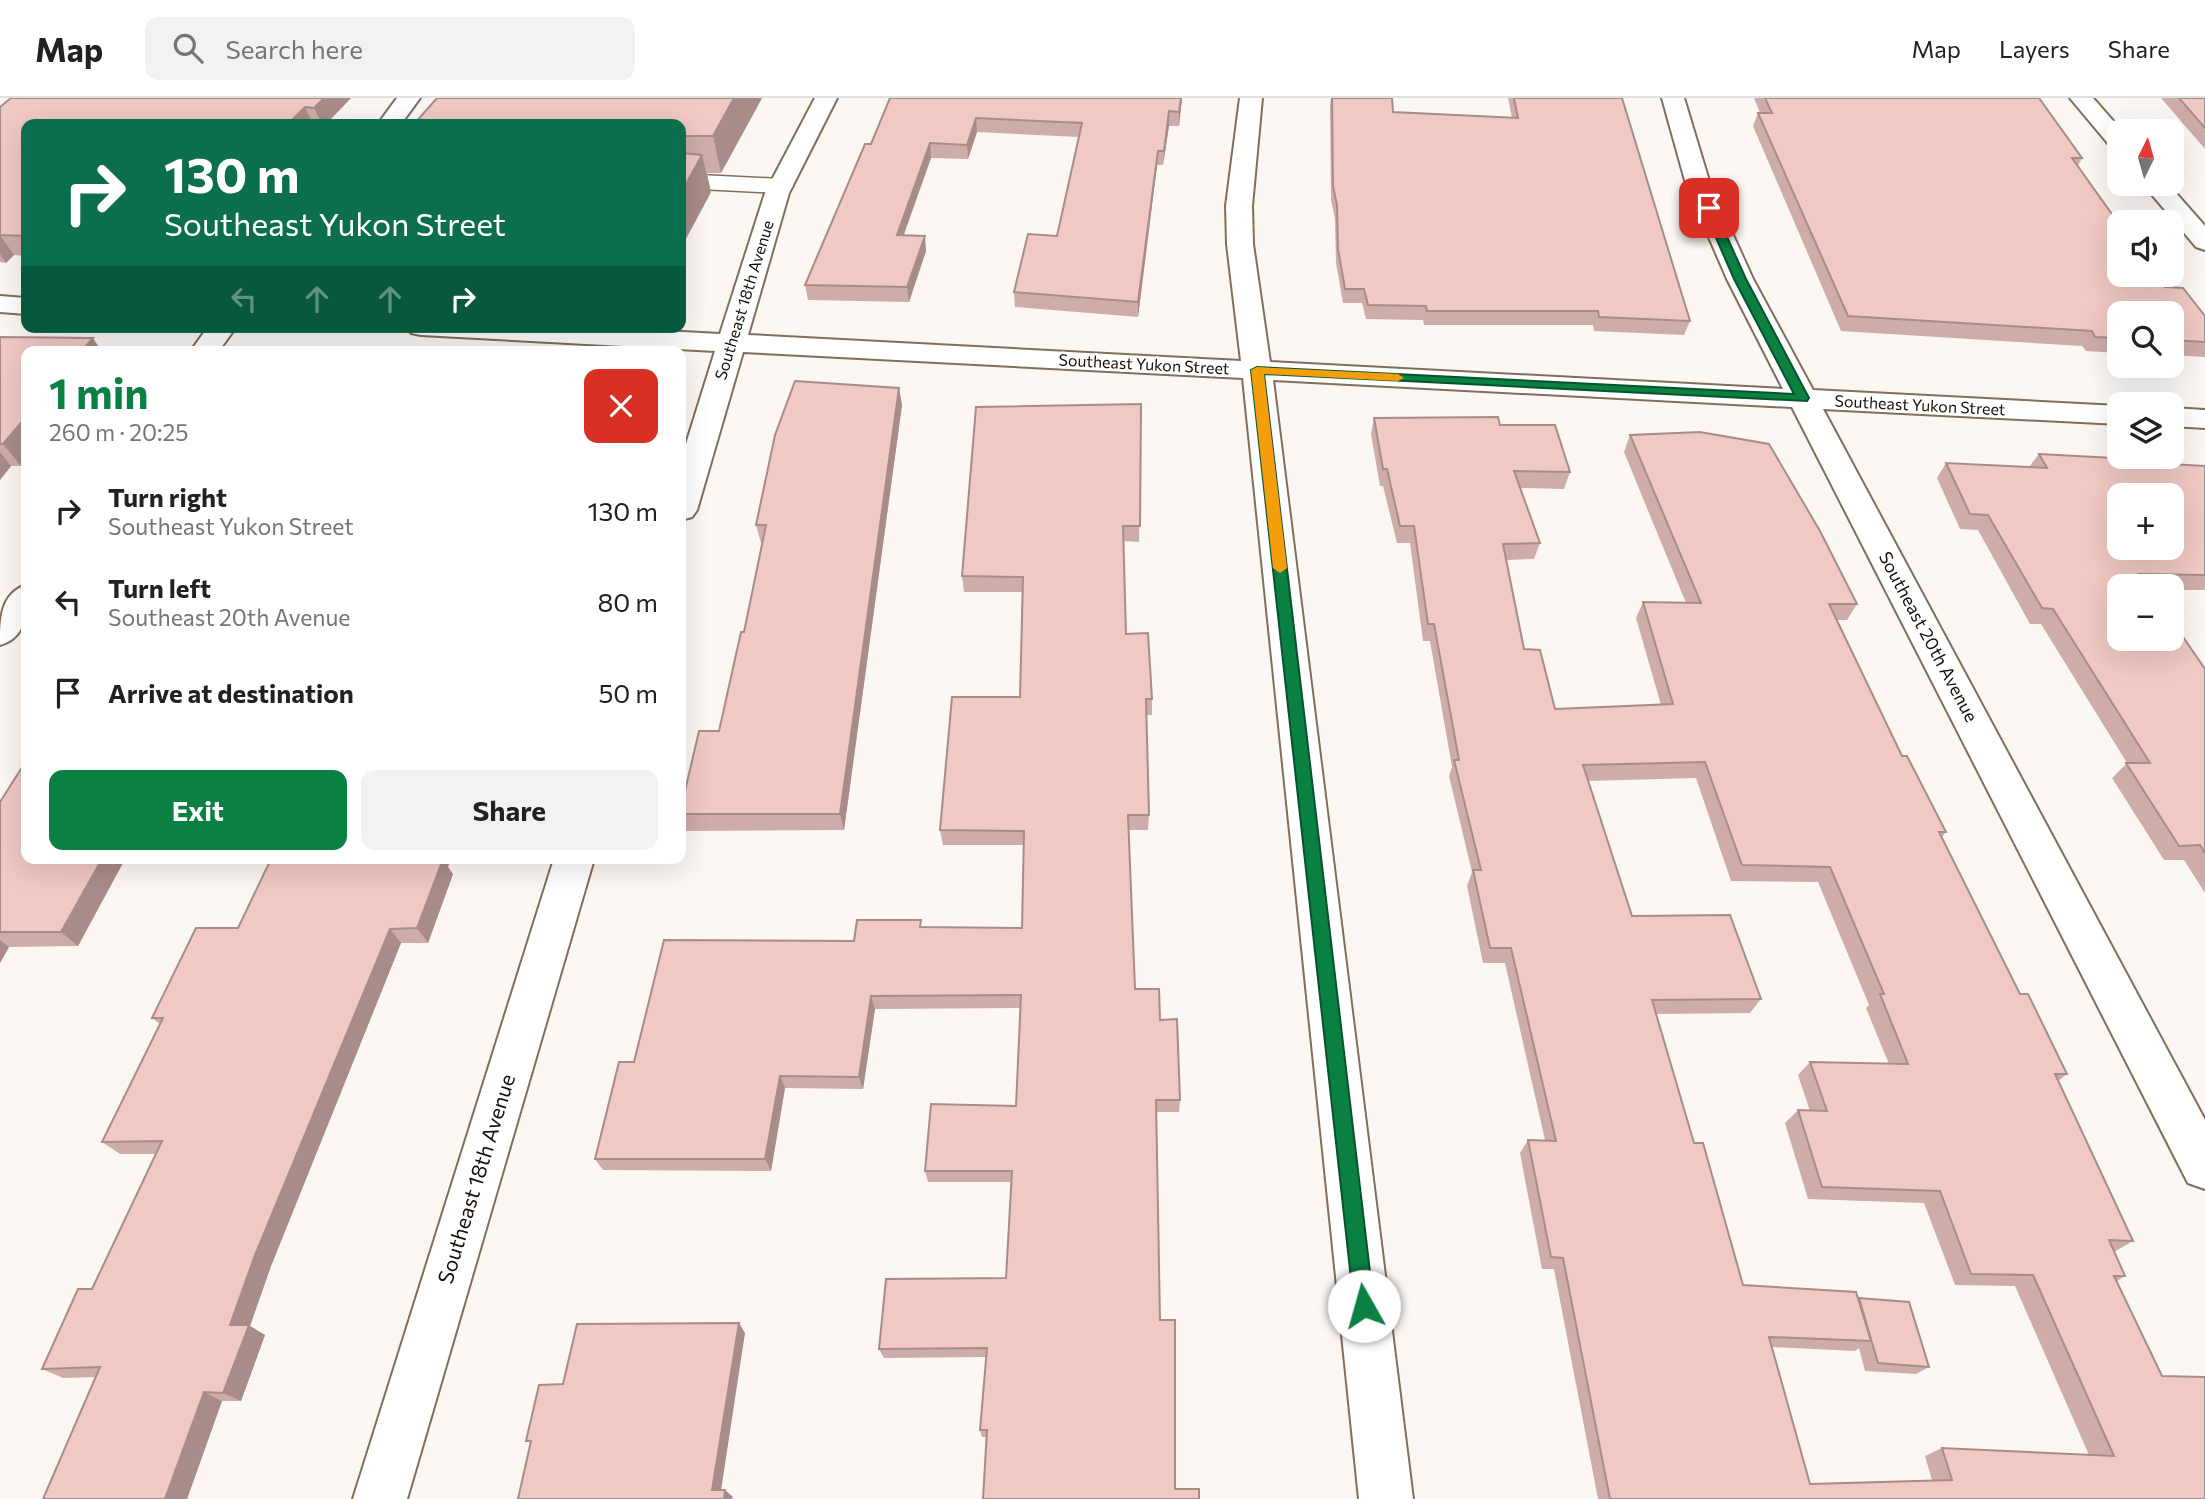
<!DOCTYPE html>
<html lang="en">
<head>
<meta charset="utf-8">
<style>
	:root { --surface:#fff; --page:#f2f2f2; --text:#202124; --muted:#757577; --line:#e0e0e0; --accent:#0b8043 }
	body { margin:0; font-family:Commissioner,sans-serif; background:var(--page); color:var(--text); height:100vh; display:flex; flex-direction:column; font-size:26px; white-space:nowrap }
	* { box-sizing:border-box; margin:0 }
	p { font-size:23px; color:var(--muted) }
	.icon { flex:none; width:38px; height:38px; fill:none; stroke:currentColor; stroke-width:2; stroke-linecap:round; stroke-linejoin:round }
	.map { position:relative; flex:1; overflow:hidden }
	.drawer { position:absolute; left:21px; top:248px; width:665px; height:518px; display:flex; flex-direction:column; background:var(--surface); border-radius:14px; box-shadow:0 7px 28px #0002 }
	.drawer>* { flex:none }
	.guide { position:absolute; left:21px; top:21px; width:665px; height:214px; border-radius:14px; box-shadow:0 7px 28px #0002; background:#0b6e4f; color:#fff; overflow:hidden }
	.needle { width:46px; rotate:5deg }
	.tools { position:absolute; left:2107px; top:21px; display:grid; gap:14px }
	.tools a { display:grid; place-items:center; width:77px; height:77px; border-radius:14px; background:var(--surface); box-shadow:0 7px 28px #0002; font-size:35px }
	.pin { position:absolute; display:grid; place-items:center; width:60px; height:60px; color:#fff; margin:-30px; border-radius:14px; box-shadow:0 4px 10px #0006 }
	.me { position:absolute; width:77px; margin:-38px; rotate:353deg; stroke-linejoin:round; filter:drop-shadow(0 0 5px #0008) }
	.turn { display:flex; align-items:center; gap:24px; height:147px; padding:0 28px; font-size:32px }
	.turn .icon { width:91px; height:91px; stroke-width:2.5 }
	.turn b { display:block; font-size:49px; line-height:60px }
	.lanes { display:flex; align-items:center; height:66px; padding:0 28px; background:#0003; justify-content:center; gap:35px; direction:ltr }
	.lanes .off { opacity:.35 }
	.round { display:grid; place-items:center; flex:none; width:74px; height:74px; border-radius:14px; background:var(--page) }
	.summary { display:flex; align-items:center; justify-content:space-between; height:119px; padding:0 28px }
	h1 { font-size:42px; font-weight:700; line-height:52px; color:var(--accent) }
	.primary-button { display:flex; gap:14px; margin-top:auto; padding:14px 28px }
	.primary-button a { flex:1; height:80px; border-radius:14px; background:var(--accent); color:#fff; font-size:28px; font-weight:700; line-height:80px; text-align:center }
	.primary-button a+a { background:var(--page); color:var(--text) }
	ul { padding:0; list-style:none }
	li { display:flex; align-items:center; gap:21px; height:91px; padding:0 28px }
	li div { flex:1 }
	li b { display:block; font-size:26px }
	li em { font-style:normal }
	header { display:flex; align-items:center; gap:42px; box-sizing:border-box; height:98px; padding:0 35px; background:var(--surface); border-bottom:2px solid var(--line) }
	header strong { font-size:33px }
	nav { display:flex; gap:38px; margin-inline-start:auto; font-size:24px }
	.search { width:490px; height:63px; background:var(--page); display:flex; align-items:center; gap:18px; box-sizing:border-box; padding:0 24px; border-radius:14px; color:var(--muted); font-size:26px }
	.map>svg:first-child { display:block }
</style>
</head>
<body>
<header>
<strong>Map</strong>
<div class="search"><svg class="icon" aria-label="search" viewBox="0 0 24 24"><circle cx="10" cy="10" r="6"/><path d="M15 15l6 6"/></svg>Search here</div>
<nav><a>Map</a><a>Layers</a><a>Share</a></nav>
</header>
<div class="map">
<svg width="2205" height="1401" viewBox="0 0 2205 1401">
	<rect width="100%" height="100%" fill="#fcf7f3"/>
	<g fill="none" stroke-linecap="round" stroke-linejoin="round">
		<g stroke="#836e59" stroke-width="3">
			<path id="lane" d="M 681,76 L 781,81 L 789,83 L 793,88 L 789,93 L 781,95 L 681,90 Z"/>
		</g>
		<g stroke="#836e59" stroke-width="4">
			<path id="street" d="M 815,0 L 837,0 L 789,95 L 748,237 L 1241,263 L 1227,146 L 1226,108 L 1240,0 L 1262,0 L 1252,108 L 1253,146 L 1270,264 L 1783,291 L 1727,181 L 1686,86 L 1662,0 L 1684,0 L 1710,86 L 1753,181 L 1813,292 L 2119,308 L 2119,326 L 1823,311 L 2205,1022 L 2205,1091 L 2188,1085 L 1792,309 L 1273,282 L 1413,1401 L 1359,1401 L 1243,280 L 743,254 L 697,412 L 692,419 L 681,422 L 681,362 L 715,253 L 421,237 L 411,235 L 407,229 L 588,229 L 720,236 L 765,95 Z
				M 2070,0 L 2093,0 L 2122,33 L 2119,33 L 2119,51 L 2111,49 Z
				M 2143,86 L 2168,86 L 2205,128 L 2205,152 L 2196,149 Z
				M 0,198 L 26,200 L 26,216 L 0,214 Z
				M 2172,310 L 2205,312 L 2205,330 L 2172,328 Z
				M 554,761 L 594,761 L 407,1401 L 353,1401 Z"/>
		</g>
		<g stroke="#836e59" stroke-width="4">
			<path id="secondary" d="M 397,0 L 420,0 L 401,26 L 378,26 Z
				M 208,229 L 236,229 L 218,254 L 190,254 Z
				M 26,487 C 27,512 28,539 0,547 C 0,522 0,496 26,487 Z"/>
		</g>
		<use href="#lane" fill="#fff" fill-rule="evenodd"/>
		<use href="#street" fill="#fff" fill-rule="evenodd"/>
		<use href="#secondary" fill="#fff" fill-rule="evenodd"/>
	</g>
	<path fill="#ceaca9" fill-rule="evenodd" d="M 351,0 L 326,26 L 26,26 L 26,158 L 14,157 L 6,165 L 0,164 L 0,9 Z
		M 437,0 L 762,0 L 721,75 L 707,75 L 711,94 L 681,150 L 681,26 Z
		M 890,0 L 1182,0 L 1179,28 L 1169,28 L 1163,67 L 1157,67 L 1138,219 L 1015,209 L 1014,194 L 1057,138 L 1079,39 L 977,34 L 968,61 L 931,60 L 904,137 L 926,153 L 909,204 L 808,202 L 805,187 L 871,46 Z
		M 1331,0 L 1392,0 L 1393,14 L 1512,20 L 1508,0 L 1622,0 L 1690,223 L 1684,237 L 1594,233 L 1593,227 L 1424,227 L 1423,222 L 1366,221 L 1362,205 L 1343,205 L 1336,165 L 1335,121 L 1331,102 L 1330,8 Z
		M 1754,0 L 2039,0 L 2082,60 L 2078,68 L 2205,244 L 2205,259 L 2172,257 L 2172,215 L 2119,215 L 2119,255 L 2086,253 L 2082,248 L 1841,233 L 1753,28 L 1758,15 L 1760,15 Z
		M 2161,0 L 2205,0 L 2205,51 Z
		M 0,240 L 26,254 L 26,361 L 21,368 L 11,368 L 0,382 Z
		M 1141,306 L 1139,444 L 1123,443 L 1126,536 L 1152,601 L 1152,617 L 1146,617 L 1149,717 L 1148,732 L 1129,732 L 1135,891 L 1160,922 L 1180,1002 L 1179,1014 L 1156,1014 L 1160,1222 L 1175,1391 L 1199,1401 L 986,1339 L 982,1339 L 980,1332 L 986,1259 L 884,1260 L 879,1251 L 1006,1180 L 1011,1084 L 928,1084 L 925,1073 L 1016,1008 L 1021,910 L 875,911 L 863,991 L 785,990 L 771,1073 L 603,1072 L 595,1061 L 634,964 L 854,843 L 922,829 L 1022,830 L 1024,747 L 943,747 L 940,732 L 1020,599 L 1022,494 L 964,494 L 962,478 Z
		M 902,307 L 844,732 L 686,733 L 681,720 L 681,710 L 719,633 L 744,534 L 762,445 L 761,445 L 756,427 Z
		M 1374,320 L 1500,327 L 1570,374 L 1564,391 L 1520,390 L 1540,445 L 1534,461 L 1506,462 L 1524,551 L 1555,611 L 1661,607 L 1636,520 L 1643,504 L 1686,505 L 1624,354 L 1630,337 L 1857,506 L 1847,522 L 1837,522 L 1902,658 L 1946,734 L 1942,739 L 2020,896 L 2067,976 L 2058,983 L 2133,1143 L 2114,1154 L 2125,1178 L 2117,1183 L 2205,1401 L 1598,1401 L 1554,1171 L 1542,1171 L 1520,1055 L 1528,1042 L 1545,1042 L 1505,865 L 1483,865 L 1467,788 L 1472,774 L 1449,678 L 1452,669 L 1430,543 L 1423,543 L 1410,445 L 1397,445 L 1383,388 L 1380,388 L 1371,336 ZM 1696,680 L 1731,783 L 1818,784 L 1869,907 L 1866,910 L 1889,966 L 1810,964 L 1798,977 L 1810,1013 L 1798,1012 L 1785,1025 L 1808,1101 L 1924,1105 L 1955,1187 L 2015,1188 L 2089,1357 L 1942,1350 L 1925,1358 L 1932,1382 L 1810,1386 L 1772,1249 L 1855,1253 L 1859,1250 L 1865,1273 L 1916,1276 L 1929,1269 L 1858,1201 L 1743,1187 L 1694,1045 L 1656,916 L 1750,915 L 1761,901 L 1632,818 L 1588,683 Z
		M 2039,356 L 2135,364 L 2205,368 L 2205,492 L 2172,492 L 2172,488 L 2119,488 L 2205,571 L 2205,795 L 2184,762 L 2164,762 L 2112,680 L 2127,665 L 2041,526 L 2030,526 L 1978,432 L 1960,431 L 1937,380 L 1946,365 L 2029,369 Z
		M 0,704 L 26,761 L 125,761 L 78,848 L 9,849 L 0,865 Z
		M 448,769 L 453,776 L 428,845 L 401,845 L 271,1168 L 250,1228 L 265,1237 L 241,1303 L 222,1303 L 187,1401 L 43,1401 L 96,1279 L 63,1280 L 42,1271 L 92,1191 L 156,1056 L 120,1056 L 102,1044 L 160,926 L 152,920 L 238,830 Z"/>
	<path fill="#a88c89" d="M 324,0 L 351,0 L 326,26 L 322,26 L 314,10 Z
		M 734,0 L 762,0 L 721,75 L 713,38 Z
		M 1181,0 L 1182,0 L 1179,28 L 1179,14 Z
		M 305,9 L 313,26 L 288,26 Z
		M 1169,13 L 1169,28 L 1163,67 L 1164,53 Z
		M 976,20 L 977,34 L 968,61 L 967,47 Z
		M 930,45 L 931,60 L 898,152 L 897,137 Z
		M 1158,53 L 1157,67 L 1138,219 L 1138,204 Z
		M 702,57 L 711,94 L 681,150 L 681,95 Z
		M 0,137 L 14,157 L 6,165 L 0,156 Z
		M 925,138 L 926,153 L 909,204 L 907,189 Z
		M 93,240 L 102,254 L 81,254 Z
		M 899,290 L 902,307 L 844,732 L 840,716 Z
		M 26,319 L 26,361 L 21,368 L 3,346 Z
		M 0,354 L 11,368 L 0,382 Z
		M 102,761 L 125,761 L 78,848 L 61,834 Z
		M 436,761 L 451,761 L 448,769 L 453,776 L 428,845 L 417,830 Z
		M 390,831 L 401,845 L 271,1168 L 250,1228 L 265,1237 L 241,1303 L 223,1295 L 230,1227 L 255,1157 Z
		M 0,842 L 9,849 L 0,865 Z
		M 871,898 L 875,911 L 863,991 L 859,979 Z
		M 780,978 L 785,990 L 771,1073 L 765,1061 Z
		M 739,1225 L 745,1235 L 720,1399 L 712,1392 Z
		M 204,1294 L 222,1303 L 187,1401 L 165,1401 Z
		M 725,1392 L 733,1399 L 732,1401 L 724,1401 Z"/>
	<path fill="#f0c8c4" stroke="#a88c89" stroke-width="2" fill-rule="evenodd" d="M 11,0 L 324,0 L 314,10 L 305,9 L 288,26 L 26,26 L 26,138 L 0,137 L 0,9 Z
		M 437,0 L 734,0 L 713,38 L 681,38 L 681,26 L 414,26 Z
		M 890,0 L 1181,0 L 1179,14 L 1169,13 L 1164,53 L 1158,53 L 1138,204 L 1014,194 L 1028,136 L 1057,138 L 1082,25 L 976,20 L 967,47 L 930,45 L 897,137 L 925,138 L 907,189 L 805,187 L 865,46 L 871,46 Z
		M 1332,0 L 1392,0 L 1393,14 L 1518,20 L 1514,0 L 1622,0 L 1690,223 L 1599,219 L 1598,213 L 1427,213 L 1426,208 L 1368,207 L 1364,191 L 1345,191 L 1338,151 L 1337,107 L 1333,88 Z
		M 1765,0 L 2039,0 L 2082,60 L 2072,60 L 2119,126 L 2119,177 L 2156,177 L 2165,189 L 2183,190 L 2205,218 L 2205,244 L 2172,242 L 2172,215 L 2119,215 L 2119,240 L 2095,239 L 2092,233 L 1848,218 L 1758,15 L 1772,15 Z
		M 2179,0 L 2205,0 L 2205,30 Z
		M 681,55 L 702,57 L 681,95 Z
		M 1,239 L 93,240 L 81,254 L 26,254 L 26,319 L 3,346 L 0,346 L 0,240 Z
		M 795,283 L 899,290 L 840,716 L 681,716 L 681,710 L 699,633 L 719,633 L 741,534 L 744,534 L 766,427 L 756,427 L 775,337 Z
		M 1141,306 L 1140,428 L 1123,428 L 1126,536 L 1148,535 L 1152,601 L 1146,601 L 1149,717 L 1128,717 L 1135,891 L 1159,891 L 1160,922 L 1177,921 L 1180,1002 L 1156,1002 L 1160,1222 L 1175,1222 L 1175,1391 L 1199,1391 L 1199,1401 L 983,1401 L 987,1332 L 980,1332 L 987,1250 L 879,1251 L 886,1181 L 1006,1180 L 1012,1073 L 925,1073 L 931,1006 L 1016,1008 L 1021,897 L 871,898 L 859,979 L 780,978 L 765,1061 L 595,1061 L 619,964 L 634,964 L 664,842 L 854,843 L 857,822 L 921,822 L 920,829 L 1022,830 L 1024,733 L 940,732 L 952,599 L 1020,599 L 1023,479 L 962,478 L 976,309 Z
		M 1498,319 L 1500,327 L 1555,327 L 1570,374 L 1514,373 L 1540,445 L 1503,446 L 1524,551 L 1540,552 L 1555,611 L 1673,606 L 1643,504 L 1701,505 L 1630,337 L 1700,334 L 1769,346 L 1820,433 L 1857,506 L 1829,506 L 1902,658 L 1907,658 L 1946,734 L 1939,734 L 2020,896 L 2028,896 L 2067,976 L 2055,976 L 2133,1143 L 2109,1142 L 2125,1178 L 2114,1178 L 2162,1278 L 2205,1279 L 2205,1401 L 1610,1401 L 1563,1160 L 1551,1159 L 1528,1042 L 1556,1043 L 1511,850 L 1490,850 L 1473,772 L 1481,772 L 1454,662 L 1459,662 L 1434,526 L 1428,526 L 1414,428 L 1400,428 L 1387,371 L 1383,371 L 1374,320 ZM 1705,664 L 1742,767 L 1830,769 L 1884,896 L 1880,896 L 1908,966 L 1810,964 L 1827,1013 L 1798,1012 L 1822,1089 L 1940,1093 L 1971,1176 L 2033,1177 L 2114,1358 L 1942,1350 L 1952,1382 L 1810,1386 L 1769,1239 L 1871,1243 L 1856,1194 L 1743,1187 L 1703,1045 L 1694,1045 L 1652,902 L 1761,901 L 1730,817 L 1632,818 L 1583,667 Z
		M 2039,356 L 2133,361 L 2135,364 L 2205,368 L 2205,477 L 2139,476 L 2148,488 L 2119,488 L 2119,541 L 2172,541 L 2172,523 L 2205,571 L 2205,755 L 2200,747 L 2179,748 L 2126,665 L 2150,665 L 2053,511 L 2042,510 L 1988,417 L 1970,416 L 1946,365 L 2047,370 ZM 2119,397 L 2172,397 L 2172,450 L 2119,450 Z
		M 26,663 L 26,761 L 102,761 L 61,834 L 0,834 L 0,704 Z
		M 271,761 L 443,761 L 417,830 L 390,831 L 255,1157 L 230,1227 L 249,1227 L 223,1295 L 204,1294 L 165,1401 L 43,1401 L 100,1269 L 42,1271 L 78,1191 L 92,1191 L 162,1043 L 102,1044 L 163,920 L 152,920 L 196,830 L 238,830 Z
		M 1859,1200 L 1909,1204 L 1929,1269 L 1878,1265 Z
		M 739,1225 L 712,1392 L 725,1392 L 724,1401 L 518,1401 L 531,1343 L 526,1343 L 539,1287 L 563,1286 L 577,1226 Z"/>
	<path fill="#0b8043" stroke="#07532c" stroke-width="2" d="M 1709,107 L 1714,110 L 1746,181 L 1809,300 L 1807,303 L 1264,276 L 1374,1208 L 1371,1216 L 1364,1219 L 1357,1216 L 1354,1208 L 1251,272 L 1257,269 L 1794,296 L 1734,181 L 1703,110 Z"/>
	<path fill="#f59e0b" d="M 1257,269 L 1398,276 L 1404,280 L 1398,283 L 1264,276 L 1287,470 L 1280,475 L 1273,470 L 1251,272 Z"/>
	<g text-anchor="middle" stroke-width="5" stroke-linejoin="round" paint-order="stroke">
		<g font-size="16" fill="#170f07" stroke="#fff">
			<text transform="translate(744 202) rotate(-73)" y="6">Southeast 18th Avenue</text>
			<text transform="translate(1144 266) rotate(3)" y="6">Southeast Yukon Street</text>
			<text transform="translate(1920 307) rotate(3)" y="6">Southeast Yukon Street</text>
		</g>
		<g font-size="18" fill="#170f07" stroke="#fff">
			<text transform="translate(1928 539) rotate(62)" y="6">Southeast 20th Avenue</text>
		</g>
		<g font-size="21" fill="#170f07" stroke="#fff">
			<text transform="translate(477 1081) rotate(-73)" y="7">Southeast 18th Avenue</text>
		</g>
	</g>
</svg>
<div class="tools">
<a><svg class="needle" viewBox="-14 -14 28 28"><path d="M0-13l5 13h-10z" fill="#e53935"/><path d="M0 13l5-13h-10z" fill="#757577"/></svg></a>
<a><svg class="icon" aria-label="sound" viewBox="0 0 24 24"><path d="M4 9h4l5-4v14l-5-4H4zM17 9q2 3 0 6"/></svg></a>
<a><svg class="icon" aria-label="search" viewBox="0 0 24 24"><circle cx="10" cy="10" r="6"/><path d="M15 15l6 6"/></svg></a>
<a><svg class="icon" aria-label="layers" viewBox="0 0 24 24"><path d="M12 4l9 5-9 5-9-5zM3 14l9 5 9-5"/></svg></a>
<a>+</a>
<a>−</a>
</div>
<div class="pin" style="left:1709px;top:110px;background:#d93025"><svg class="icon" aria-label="arrive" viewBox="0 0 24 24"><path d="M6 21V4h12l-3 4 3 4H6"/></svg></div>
<svg class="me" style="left:1364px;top:1208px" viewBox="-20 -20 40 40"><circle r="19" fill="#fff"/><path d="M0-13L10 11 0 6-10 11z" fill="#0b8043"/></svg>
<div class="guide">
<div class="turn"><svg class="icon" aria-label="right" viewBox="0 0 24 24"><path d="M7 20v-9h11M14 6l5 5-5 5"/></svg><div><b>130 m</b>Southeast Yukon Street</div></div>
<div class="lanes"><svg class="icon off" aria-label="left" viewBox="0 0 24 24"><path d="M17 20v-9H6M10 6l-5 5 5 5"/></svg><svg class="icon off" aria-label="ahead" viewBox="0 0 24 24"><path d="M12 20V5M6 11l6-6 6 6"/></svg><svg class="icon off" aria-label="ahead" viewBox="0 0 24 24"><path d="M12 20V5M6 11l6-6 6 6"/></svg><svg class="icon" aria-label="right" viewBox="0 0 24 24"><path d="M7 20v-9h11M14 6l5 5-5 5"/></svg></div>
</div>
<section class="drawer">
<div class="summary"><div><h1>1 min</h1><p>260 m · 20:25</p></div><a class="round" style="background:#d93025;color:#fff"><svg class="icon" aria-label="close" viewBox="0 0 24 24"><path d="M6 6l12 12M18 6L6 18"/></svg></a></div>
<ul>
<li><svg class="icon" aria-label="right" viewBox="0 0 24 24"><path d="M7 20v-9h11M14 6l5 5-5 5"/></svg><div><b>Turn right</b><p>Southeast Yukon Street</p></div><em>130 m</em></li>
<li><svg class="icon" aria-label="left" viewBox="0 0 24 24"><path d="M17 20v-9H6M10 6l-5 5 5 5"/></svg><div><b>Turn left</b><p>Southeast 20th Avenue</p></div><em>80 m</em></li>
<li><svg class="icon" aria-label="arrive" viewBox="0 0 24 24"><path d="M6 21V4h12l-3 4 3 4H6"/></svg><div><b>Arrive at destination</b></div><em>50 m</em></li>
</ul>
<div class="primary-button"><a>Exit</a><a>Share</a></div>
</section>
</div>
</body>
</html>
